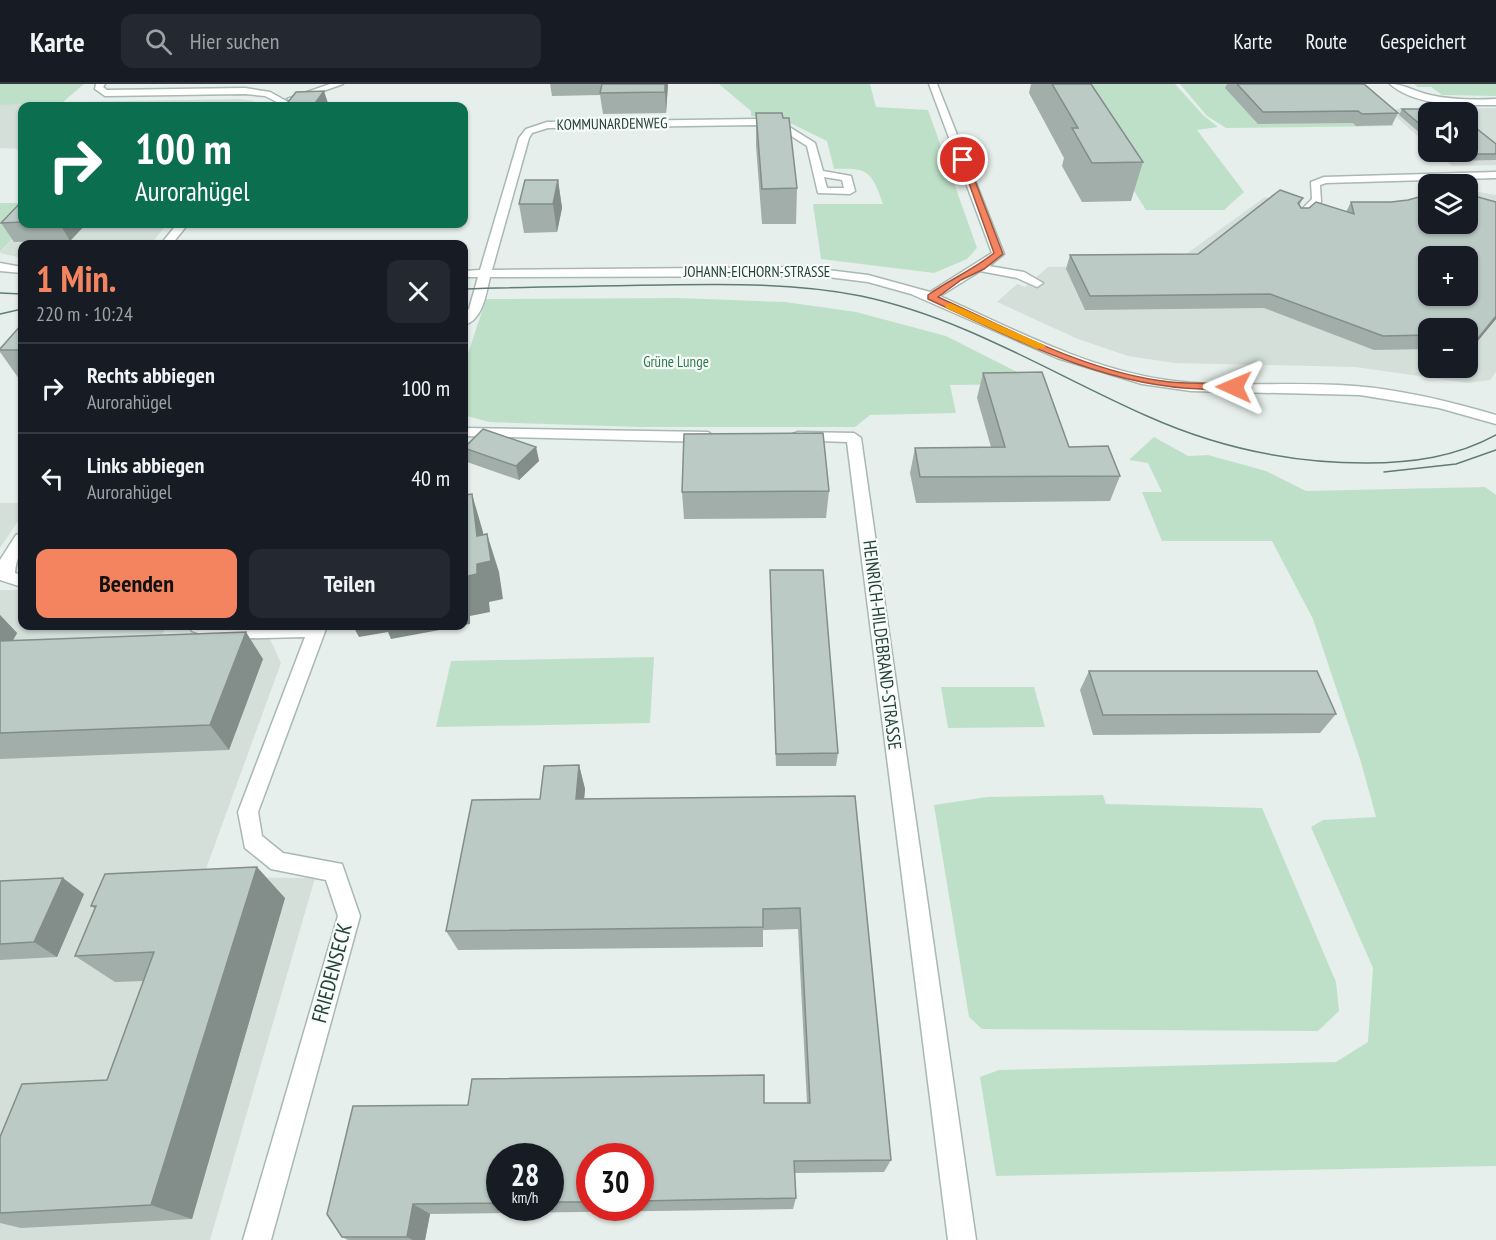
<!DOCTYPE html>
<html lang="de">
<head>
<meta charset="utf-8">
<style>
	:root { --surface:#171b24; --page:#242831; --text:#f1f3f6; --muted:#9ea1a6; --line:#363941; --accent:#f4845f }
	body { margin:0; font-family:"PT Sans Narrow",sans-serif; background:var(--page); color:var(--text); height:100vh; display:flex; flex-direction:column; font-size:22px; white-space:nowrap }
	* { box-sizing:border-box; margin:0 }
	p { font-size:20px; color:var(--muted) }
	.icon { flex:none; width:33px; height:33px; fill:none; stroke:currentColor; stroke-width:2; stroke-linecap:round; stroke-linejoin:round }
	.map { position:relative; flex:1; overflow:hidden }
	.panel { position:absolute; left:18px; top:156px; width:450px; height:390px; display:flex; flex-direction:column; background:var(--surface); border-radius:12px; box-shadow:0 2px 4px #0004 }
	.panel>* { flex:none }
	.top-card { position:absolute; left:18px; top:18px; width:450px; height:126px; border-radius:12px; box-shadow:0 2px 4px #0004; background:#0b6e4f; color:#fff; overflow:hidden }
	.buttons { position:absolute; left:1418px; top:18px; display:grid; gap:12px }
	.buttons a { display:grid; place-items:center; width:60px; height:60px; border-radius:12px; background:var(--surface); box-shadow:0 2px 4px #0004; font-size:30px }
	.speed { position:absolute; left:486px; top:1059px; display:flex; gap:12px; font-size:30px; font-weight:700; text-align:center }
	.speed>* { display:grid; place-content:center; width:78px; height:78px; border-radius:50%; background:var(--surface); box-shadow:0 2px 4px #0004; line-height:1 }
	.speed small { font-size:15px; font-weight:400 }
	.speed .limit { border:9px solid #d22; background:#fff; color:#111 }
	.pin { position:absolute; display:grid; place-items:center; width:51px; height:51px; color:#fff; margin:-26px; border:3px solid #fff; border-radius:50%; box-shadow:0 2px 6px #0007 }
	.me { position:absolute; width:66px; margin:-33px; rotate:271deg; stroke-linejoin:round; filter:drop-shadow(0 0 4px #0008) }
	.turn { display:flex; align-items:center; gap:21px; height:126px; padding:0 18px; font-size:27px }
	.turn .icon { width:78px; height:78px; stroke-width:2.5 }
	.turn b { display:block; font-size:42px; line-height:51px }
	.round { display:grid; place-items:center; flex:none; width:63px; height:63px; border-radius:12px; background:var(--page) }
	.overview { display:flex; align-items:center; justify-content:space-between; height:102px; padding:0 18px }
	h1 { font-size:36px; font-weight:600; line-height:45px; color:var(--accent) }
	.button { display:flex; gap:12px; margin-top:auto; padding:12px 18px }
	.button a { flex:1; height:69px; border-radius:12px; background:var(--accent); color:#111; font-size:24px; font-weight:600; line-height:69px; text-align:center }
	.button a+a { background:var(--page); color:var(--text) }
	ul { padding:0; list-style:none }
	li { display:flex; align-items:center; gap:18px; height:90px; padding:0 18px; border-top:2px solid var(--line) }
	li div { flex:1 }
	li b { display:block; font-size:22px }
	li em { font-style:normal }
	header { display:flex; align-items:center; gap:36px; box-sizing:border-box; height:84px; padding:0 30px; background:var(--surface); border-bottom:2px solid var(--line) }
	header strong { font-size:28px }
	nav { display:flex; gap:33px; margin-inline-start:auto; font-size:21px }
	.search { width:420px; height:54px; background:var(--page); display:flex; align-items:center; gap:15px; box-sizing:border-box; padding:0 21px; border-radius:12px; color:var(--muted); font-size:22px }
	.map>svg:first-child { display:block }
</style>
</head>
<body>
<header>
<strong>Karte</strong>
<div class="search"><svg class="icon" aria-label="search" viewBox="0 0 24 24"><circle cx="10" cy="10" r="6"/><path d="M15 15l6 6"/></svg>Hier suchen</div>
<nav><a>Karte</a><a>Route</a><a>Gespeichert</a></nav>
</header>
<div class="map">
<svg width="1496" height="1156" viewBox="0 0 1496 1156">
	<rect width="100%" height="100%" fill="#e6efeb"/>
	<path fill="#d4dfda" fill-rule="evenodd" d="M 240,15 L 254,17 L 249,22 L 22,22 L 22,65 L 0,64 L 0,21 L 7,19 Z
		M 1496,24 L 1496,81 L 1452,82 L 1436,68 L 1467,68 L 1467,28 L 1428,28 L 1428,61 L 1387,25 Z
		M 1467,106 L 1496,111 L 1496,288 L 1490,296 L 1469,299 L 1355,283 L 1175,279 L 1128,272 L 1078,255 L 997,218 L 1017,200 L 1025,203 L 1048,183 L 1171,181 L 1265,113 L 1310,128 L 1407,127 L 1428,108 L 1428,140 L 1467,140 ZM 1428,172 L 1467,172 L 1467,212 L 1428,212 ZM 1428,244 L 1467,244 L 1467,284 L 1428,284 Z
		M 27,140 L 167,140 L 151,160 L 22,160 L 22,174 L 0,169 Z
		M 0,419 L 22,419 L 22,431 L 0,464 Z
		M 0,506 L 22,506 L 22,542 L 167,542 L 160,555 L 269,553 L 281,579 L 203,793 L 315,794 L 210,1156 L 0,1156 Z"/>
	<path fill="#bfe0c8" d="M 0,0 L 84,0 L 63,18 L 0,21 Z
		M 719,0 L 870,0 L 876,23 L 928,26 L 977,164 L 967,175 L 934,189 L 821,175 L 813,120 L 883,120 C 871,86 868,84 834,85 L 827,57 L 784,36 L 751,32 L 751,27 Z
		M 1067,0 L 1175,0 L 1203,31 L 1218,43 L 1197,46 L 1244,108 L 1224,126 L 1146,126 Z
		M 1180,0 L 1346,0 L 1394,42 L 1226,44 L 1207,32 Z
		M 1414,0 L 1496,0 L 1496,12 L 1442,11 L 1431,3 L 1418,3 Z
		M 0,119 L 22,119 L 22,140 L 27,140 L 0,168 Z
		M 678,214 L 785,218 L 856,228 L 946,252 L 1041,300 L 950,301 L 956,329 L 870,331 L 855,343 L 640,343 L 489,338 L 464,331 L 464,282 L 486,215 Z
		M 1154,353 L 1188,372 L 1208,371 L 1266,387 L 1306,407 L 1485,403 L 1496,411 L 1496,1082 L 996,1092 L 980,993 L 999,986 L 1336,978 L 1368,958 L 1373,884 L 1311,743 L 1323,736 L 1376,733 L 1361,678 L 1313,535 L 1272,457 L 1162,457 L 1142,408 L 1162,408 L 1148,379 L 1129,376 Z
		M 654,573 L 650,639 L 436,643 L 451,577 Z
		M 941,603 L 1034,603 L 1045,643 L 948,644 Z
		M 1103,711 L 1106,720 L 1262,724 L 1336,898 L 1339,927 L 1318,947 L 982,945 L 969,933 L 934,721 L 987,713 Z"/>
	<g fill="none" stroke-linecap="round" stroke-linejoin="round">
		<g stroke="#a8b8b2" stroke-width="3">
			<path id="minor" d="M 96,0 L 105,0 L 103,3 L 107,6 L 245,4 L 270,8 L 288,18 L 283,21 L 265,12 L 245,10 L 105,12 L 95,5 Z
				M 330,0 L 343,0 L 295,17 L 287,15 Z
				M 929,0 L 937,0 L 1004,170 L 989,182 L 1024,188 L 1043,199 L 1037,203 L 1017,194 L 980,187 L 940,212 C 1013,245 1085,284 1166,296 C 1223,304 1281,298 1339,301 C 1388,303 1436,314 1482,327 L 1496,331 L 1496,340 L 1439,324 L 1360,311 L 1191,307 L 1142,300 L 1057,274 L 911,210 L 868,198 L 820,192 L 490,193 C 486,210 483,236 464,241 L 464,230 L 469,225 L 478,193 L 464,193 L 464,187 L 480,186 L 519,54 L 526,45 L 547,38 L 756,35 L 791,44 L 815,59 L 823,87 L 851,92 L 855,107 L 850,110 L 818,109 L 807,62 L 785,48 L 756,41 L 548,44 L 532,49 L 529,54 L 492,186 L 803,183 L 868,191 L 930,208 L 992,169 ZM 824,93 L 842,96 L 844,104 L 827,104 Z
				M 1390,0 C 1404,0 1416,8 1430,11 C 1452,16 1474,16 1496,15 L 1496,21 C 1463,21 1416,23 1390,0 Z
				M 1496,88 L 1496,94 L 1326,99 L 1320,101 L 1321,118 L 1303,135 L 1295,135 L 1294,133 L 1312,115 L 1311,98 L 1324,93 Z
				M 177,140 L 188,140 L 172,160 L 161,160 Z
				M 0,179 L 22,183 L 22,189 L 0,187 Z
				M 464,344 L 708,348 L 715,353 L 708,358 L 464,352 Z
				M 798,348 L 854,349 L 861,354 L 976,1156 L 948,1156 L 847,358 L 793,356 L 791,353 L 793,350 Z
				M 22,449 C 24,466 16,473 15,489 L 22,491 L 22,503 L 0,496 L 0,476 L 16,451 Z
				M 189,542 L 327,542 L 258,728 L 262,752 L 283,769 L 342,780 L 360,832 L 271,1156 L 243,1156 L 338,832 L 326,796 L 271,785 L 245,764 L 238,728 L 305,553 L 217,555 L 192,547 Z"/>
		</g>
		<use href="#minor" fill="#fff" fill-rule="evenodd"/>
		<path stroke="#5f7d75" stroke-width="1.5" d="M 464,205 C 530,203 596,202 663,201 C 728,200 796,199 861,212 C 965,234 1052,290 1147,332 C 1216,363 1291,379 1366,379 C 1412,379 1456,373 1496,351
			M 0,209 L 22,210
			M 0,230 L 22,225
			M 1384,388 L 1456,380 L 1496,366"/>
	</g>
	<path fill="#a1aea9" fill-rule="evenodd" d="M 550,0 L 668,0 L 666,29 L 603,30 L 600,11 L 552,12 Z
		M 1031,0 L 1091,0 L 1143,78 L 1131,117 L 1082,118 L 1062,82 L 1064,74 L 1029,9 Z
		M 1227,0 L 1237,0 L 1398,29 L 1392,41 L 1356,42 L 1353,39 L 1258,40 L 1225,4 Z
		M 1402,25 L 1428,28 L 1428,56 L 1399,31 Z
		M 756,29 L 783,34 L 797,104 L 796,140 L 762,140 L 756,62 Z
		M 1496,60 L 1496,76 L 1451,77 L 1441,68 L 1467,68 Z
		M 558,96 L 562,124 L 557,148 L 524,149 L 519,120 Z
		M 1303,114 L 1299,122 L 1301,124 L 1346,128 L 1351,118 L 1496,118 L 1496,235 L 1467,270 L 1467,244 L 1428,244 L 1428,265 L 1374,266 L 1264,224 L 1085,226 L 1066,185 L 1070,171 L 1198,170 Z
		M 22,117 L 22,140 L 86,140 L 70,157 L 14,158 L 1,139 Z
		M 22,240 L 22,299 L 0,268 L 0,265 Z
		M 983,289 L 1069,363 L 1120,392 L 1110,417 L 916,419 L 910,389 L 915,364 L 991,363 L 977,314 Z
		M 464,363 L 536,363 L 539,377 L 519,396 L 467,378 Z
		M 829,407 L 826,434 L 684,435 L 682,408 Z
		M 770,486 L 838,669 L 836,682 L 776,682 L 770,500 Z
		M 0,531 L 17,549 L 13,557 L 263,575 L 229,666 L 0,675 Z
		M 1089,587 L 1336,630 L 1320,649 L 1093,651 L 1080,606 Z
		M 579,681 L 585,705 L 584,715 L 855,712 L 891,1076 L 884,1088 L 795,1089 L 796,1114 L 793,1125 L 430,1130 L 425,1156 L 348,1156 L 342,1153 L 468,1021 L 807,1019 L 798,845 L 763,846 L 763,863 L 458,866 L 446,847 L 540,715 ZM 500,1072 L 550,1072 L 550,1124 L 500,1124 ZM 590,1072 L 640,1072 L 640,1124 L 590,1124 Z
		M 0,797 L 84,810 L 57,873 L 0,876 Z
		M 285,814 L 192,1135 L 21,1144 L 0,1139 L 0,1053 L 107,996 L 144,897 L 115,898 L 75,872 L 95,825 L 91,822 Z"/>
	<path fill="#838d89" d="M 665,0 L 668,0 L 666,29 L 665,8 Z
		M 324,7 L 329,22 L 313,22 Z
		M 558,96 L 562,124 L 557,148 L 553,120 Z
		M 60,140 L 86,140 L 70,157 Z
		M 1496,232 L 1496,235 L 1467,270 L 1475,258 Z
		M 536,363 L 539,377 L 519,396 L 516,382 Z
		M 472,410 L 483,448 L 487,478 L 487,450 L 499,488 L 503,515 L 489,518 L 490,528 L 470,532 L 470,540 L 464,541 L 464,493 L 477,480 L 477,452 Z
		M 0,531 L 17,549 L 0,578 Z
		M 353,542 L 461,542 L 391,555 L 388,548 L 359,553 Z
		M 246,548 L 263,575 L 229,666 L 210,641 Z
		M 579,681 L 585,705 L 582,738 L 576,715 Z
		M 257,783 L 285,814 L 192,1135 L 151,1121 Z
		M 63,794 L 84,810 L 57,873 L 34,858 Z
		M 413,1120 L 430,1130 L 425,1156 L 413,1156 L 407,1153 Z"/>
	<path fill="#bbcac4" stroke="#838d89" stroke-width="1.5" fill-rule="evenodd" d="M 602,0 L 665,0 L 665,8 L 600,9 Z
		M 1052,0 L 1091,0 L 1143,78 L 1092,79 L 1072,44 L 1078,44 Z
		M 1237,0 L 1364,0 L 1398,29 L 1362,30 L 1358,27 L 1263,28 Z
		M 324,7 L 313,22 L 285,22 L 296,8 Z
		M 1402,25 L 1452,25 L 1456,28 L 1428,28 L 1428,47 Z
		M 756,29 L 782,29 L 783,34 L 789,34 L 797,104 L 762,105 Z
		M 1467,37 L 1496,60 L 1496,70 L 1455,70 L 1452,68 L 1467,68 Z
		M 525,96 L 558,96 L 553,120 L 519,120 Z
		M 1280,106 L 1303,114 L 1298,119 L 1301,124 L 1309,124 L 1316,118 L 1354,130 L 1351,118 L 1391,118 L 1408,116 L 1426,111 L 1428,109 L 1428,140 L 1467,140 L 1467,110 L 1496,118 L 1496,232 L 1475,258 L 1467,258 L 1467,244 L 1428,244 L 1428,251 L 1383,252 L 1270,210 L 1090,212 L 1070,171 L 1198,170 ZM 1428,172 L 1467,172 L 1467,212 L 1428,212 Z
		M 22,117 L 22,138 L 1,139 Z
		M 22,240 L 22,266 L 0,266 L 0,265 Z
		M 1042,288 L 1069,363 L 1108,362 L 1120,392 L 920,393 L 915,364 L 1005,363 L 983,289 Z
		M 483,345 L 536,363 L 516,382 L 464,364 Z
		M 823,349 L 829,407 L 682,408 L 684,350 Z
		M 472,410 L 477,452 L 487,450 L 491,477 L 477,480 L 477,490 L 464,493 L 464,411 Z
		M 770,486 L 823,486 L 838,669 L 776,670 Z
		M 246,548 L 210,641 L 0,649 L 0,557 Z
		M 1089,587 L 1317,587 L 1336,630 L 1103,631 Z
		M 579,681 L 576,715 L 855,712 L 891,1076 L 794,1077 L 796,1114 L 640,1117 L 640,1072 L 590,1072 L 590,1118 L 550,1118 L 550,1072 L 500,1072 L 500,1119 L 413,1120 L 407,1153 L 342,1153 L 327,1130 L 353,1022 L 468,1021 L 472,995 L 764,991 L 764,1019 L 810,1019 L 800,824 L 763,825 L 763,843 L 446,847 L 472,716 L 540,715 L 544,682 Z
		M 257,783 L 151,1121 L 0,1129 L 0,1053 L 22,1000 L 107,996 L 154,868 L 75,872 L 96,822 L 91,822 L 105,790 Z
		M 63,794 L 34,858 L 0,860 L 0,797 Z"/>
	<path fill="#f4845f" stroke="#9f563e" stroke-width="1.5" d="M 960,74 L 967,76 L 1003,170 L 984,185 L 961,196 L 938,213 C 1011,246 1088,289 1170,298 C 1191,300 1213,299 1234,300 L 1237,301 L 1237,305 C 1226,308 1213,306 1201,305 C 1103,302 1015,255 928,215 L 928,211 C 949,196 973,186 994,169 Z"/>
	<path fill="#f59e0b" d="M 950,219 L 1044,261 L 1046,263 L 1037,265 L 946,224 L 945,222 Z"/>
	<g text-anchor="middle" stroke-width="4.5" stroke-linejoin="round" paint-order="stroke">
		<g font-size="15" fill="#24423a" stroke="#f7fbf9">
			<text transform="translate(612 40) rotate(-1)" y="5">KOMMUNARDENWEG</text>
			<text x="757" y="193">JOHANN-EICHORN-STRASSE</text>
		</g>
		<g font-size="15" fill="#2d7a4b" stroke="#f7fbf9">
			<text x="676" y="283">Grüne Lunge</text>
		</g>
		<g font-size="18" fill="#24423a" stroke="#f7fbf9">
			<text transform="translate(882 561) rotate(83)" y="6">HEINRICH-HILDEBRAND-STRASSE</text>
		</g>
		<g font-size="21" fill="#24423a" stroke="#f7fbf9">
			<text transform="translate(332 889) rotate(-75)" y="7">FRIEDENSECK</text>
		</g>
	</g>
</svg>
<div class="buttons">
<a><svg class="icon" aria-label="sound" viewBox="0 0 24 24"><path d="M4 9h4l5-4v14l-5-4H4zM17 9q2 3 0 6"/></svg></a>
<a><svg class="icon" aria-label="layers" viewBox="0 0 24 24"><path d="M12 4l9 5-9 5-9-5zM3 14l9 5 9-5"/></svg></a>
<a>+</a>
<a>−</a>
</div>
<div class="speed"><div>28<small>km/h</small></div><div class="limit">30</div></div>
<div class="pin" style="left:963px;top:76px;background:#d93025"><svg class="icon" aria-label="arrive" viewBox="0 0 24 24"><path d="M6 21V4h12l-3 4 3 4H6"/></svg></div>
<svg class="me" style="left:1234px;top:303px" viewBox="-20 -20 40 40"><path d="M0-17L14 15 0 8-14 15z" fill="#f4845f" stroke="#fff" stroke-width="4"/></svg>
<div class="top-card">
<div class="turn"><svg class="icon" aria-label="right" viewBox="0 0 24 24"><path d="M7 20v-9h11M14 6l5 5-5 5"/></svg><div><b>100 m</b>Aurorahügel</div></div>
</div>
<section class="panel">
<div class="overview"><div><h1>1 Min.</h1><p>220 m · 10:24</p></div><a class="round"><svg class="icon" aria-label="close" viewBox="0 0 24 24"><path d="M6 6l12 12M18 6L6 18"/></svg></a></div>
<ul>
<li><svg class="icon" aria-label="right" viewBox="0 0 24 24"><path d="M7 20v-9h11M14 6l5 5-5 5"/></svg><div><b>Rechts abbiegen</b><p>Aurorahügel</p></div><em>100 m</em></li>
<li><svg class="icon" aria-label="left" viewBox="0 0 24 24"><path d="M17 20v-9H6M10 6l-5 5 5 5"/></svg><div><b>Links abbiegen</b><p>Aurorahügel</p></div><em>40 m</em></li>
</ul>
<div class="button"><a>Beenden</a><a>Teilen</a></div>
</section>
</div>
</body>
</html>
